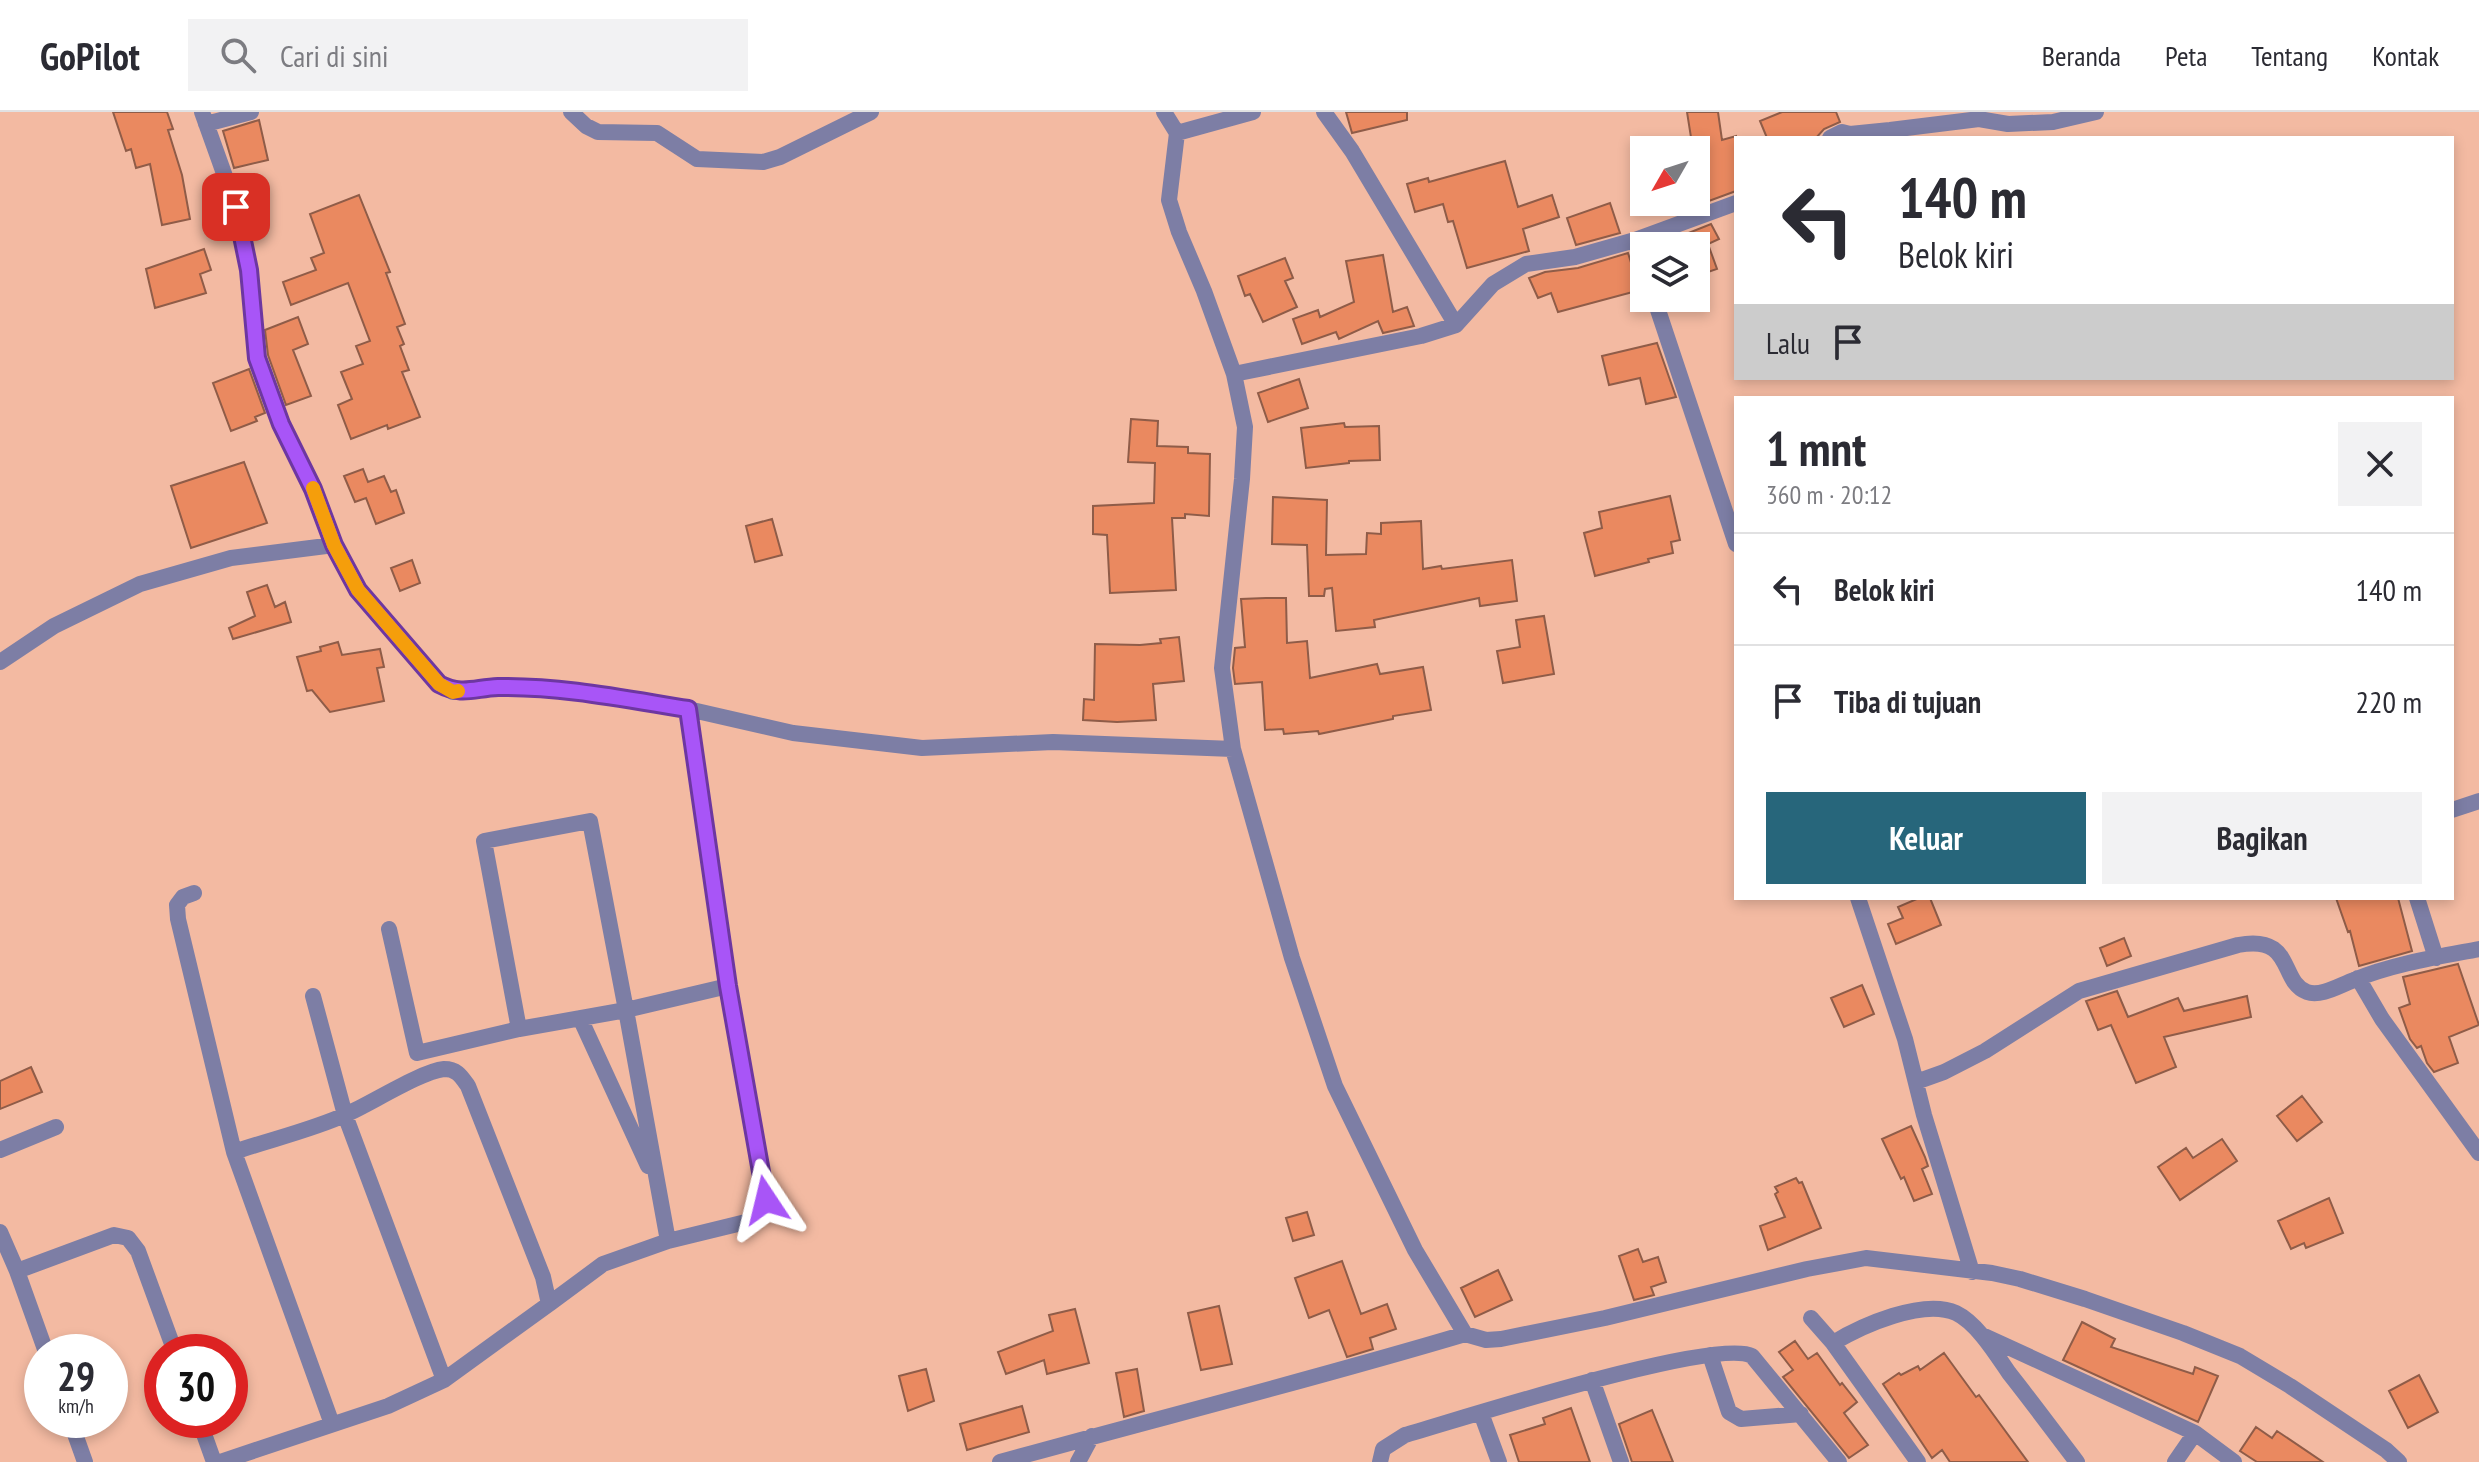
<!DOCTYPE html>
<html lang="id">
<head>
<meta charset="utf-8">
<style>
	:root { --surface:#fff; --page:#f2f2f3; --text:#2b2b33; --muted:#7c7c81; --line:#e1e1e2; --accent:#27667b }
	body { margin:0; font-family:"PT Sans Narrow",sans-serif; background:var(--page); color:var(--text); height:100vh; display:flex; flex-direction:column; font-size:30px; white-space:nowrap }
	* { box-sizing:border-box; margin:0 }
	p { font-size:26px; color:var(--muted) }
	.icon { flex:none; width:44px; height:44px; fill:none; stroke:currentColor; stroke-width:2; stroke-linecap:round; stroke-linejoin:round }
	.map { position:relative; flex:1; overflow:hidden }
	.panel { position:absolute; left:1734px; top:284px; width:720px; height:504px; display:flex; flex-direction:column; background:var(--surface); border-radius:0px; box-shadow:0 4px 12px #0003 }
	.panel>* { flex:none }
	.banner { position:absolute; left:1734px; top:24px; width:720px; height:244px; border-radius:0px; box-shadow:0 4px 12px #0003; background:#fff; color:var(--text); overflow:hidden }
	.needle { width:52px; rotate:231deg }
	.fabs { position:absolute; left:1630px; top:24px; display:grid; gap:16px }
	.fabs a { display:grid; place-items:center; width:80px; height:80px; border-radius:0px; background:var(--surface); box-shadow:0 4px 12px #0003; font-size:40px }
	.speed { position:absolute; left:24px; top:1222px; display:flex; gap:16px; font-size:40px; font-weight:700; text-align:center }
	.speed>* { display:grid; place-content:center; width:104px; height:104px; border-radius:50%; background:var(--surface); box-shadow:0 4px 12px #0003; line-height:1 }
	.speed small { font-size:20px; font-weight:400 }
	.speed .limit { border:12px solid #d22; background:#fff; color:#111 }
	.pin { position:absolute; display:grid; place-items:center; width:68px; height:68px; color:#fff; margin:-34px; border-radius:16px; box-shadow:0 4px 12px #0006 }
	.me { position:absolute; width:88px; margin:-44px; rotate:350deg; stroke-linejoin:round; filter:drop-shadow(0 0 6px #0008) }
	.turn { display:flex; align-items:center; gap:28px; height:168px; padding:0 32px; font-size:36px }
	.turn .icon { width:104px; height:104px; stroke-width:2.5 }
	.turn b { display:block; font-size:56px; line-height:68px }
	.then { display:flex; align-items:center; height:76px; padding:0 32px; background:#0003; gap:16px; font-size:30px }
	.round { display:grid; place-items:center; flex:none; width:84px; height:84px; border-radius:0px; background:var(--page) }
	.head { display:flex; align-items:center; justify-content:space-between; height:136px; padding:0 32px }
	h1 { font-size:48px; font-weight:800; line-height:60px }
	.button { display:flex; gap:16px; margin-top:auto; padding:16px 32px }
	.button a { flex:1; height:92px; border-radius:0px; background:var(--accent); color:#fff; font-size:32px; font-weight:800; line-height:92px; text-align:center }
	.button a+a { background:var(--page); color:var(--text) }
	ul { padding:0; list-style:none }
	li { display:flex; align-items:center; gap:24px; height:112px; padding:0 32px; border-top:2px solid var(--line) }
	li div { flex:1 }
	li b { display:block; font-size:30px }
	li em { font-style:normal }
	header { display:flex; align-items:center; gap:48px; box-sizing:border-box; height:112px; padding:0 40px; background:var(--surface); border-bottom:2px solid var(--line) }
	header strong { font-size:38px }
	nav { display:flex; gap:44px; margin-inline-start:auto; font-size:28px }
	.search { width:560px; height:72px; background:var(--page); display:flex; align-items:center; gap:20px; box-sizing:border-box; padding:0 28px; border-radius:0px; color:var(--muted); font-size:30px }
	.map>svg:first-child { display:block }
</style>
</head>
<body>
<header>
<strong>GoPilot</strong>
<div class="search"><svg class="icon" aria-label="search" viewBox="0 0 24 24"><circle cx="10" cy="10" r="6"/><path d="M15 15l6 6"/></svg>Cari di sini</div>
<nav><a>Beranda</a><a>Peta</a><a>Tentang</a><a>Kontak</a></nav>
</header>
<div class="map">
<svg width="2479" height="1350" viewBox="0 0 2479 1350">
	<rect width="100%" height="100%" fill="#f3baa2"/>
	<path fill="#ea8960" stroke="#8f5c48" stroke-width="2" d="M 113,0 L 167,0 L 173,17 L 168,18 L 182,63 L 190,107 L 162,113 L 150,52 L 136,56 L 131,37 L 126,39 Z
		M 1346,0 L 1407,0 L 1407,8 L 1352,21 Z
		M 1687,0 L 1718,0 L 1722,28 L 1736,24 L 1736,79 L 1679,100 L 1675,90 L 1696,90 L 1696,38 L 1693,38 Z
		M 1782,0 L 1836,0 L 1840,10 L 1824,17 L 1816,26 L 1767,26 L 1760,9 Z
		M 259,8 L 268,48 L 234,56 L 223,19 Z
		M 1505,49 L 1518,95 L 1552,83 L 1559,105 L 1523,117 L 1529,139 L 1467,156 L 1453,109 L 1448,110 L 1443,92 L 1415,100 L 1407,72 L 1428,66 L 1429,70 Z
		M 359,83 L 390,160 L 386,161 L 405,212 L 397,215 L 404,232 L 400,234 L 409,258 L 402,260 L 420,305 L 388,317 L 387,313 L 351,327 L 338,293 L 352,287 L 341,260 L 363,252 L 356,234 L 370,229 L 348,171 L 291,193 L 283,170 L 316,158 L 311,146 L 324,141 L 310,102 Z
		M 1610,91 L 1620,121 L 1576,133 L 1567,106 Z
		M 1711,112 L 1719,127 L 1708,132 L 1717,157 L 1696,164 L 1696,134 L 1656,134 Z
		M 204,137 L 211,158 L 200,162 L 206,181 L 155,196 L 146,157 Z
		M 1628,141 L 1634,160 L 1637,165 L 1644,167 L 1644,177 L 1558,200 L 1551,181 L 1538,186 L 1529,166 L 1545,160 L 1578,156 Z
		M 1383,143 L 1393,200 L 1407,195 L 1414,214 L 1383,221 L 1378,209 L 1339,227 L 1336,220 L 1302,232 L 1293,207 L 1318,198 L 1320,205 L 1354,190 L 1346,149 Z
		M 1285,146 L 1293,166 L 1285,169 L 1297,195 L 1263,210 L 1250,182 L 1245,184 L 1238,164 Z
		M 298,205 L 308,232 L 293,238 L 311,284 L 286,293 L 268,243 L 265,218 Z
		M 1657,231 L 1676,285 L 1646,292 L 1640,266 L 1609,273 L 1602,244 Z
		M 249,257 L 265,301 L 255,305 L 257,309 L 231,319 L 213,271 Z
		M 1299,267 L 1308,296 L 1268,310 L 1258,281 Z
		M 1131,307 L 1158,309 L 1157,334 L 1188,335 L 1188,341 L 1210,342 L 1209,404 L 1185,402 L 1185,406 L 1172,406 L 1176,478 L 1110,481 L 1107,423 L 1093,422 L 1093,394 L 1154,391 L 1155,351 L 1128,350 Z
		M 1344,311 L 1345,315 L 1379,314 L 1380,348 L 1349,349 L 1349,351 L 1306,356 L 1301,316 Z
		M 244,350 L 267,411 L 191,436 L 171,374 Z
		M 363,357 L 368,370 L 384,364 L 391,380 L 396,378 L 404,401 L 376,412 L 366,386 L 355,390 L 344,364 Z
		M 1670,384 L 1680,428 L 1671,430 L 1673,441 L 1648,447 L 1649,450 L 1595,464 L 1584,421 L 1602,416 L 1599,400 Z
		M 1273,385 L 1327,388 L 1326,443 L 1366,442 L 1367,421 L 1381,422 L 1381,411 L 1421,409 L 1423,457 L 1441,454 L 1442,457 L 1512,448 L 1517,489 L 1480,494 L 1479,486 L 1374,508 L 1375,515 L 1336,519 L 1332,476 L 1325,477 L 1324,484 L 1309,484 L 1307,433 L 1272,432 Z
		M 772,407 L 782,443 L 755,450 L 746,414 Z
		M 412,448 L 420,471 L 400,479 L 391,456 Z
		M 267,473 L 275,495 L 285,490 L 291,510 L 233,527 L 229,516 L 255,504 L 247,480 Z
		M 1266,486 L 1286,486 L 1287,531 L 1307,529 L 1310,566 L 1377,552 L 1380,562 L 1423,555 L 1431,598 L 1393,604 L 1393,607 L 1319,622 L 1318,619 L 1284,622 L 1283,617 L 1265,618 L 1262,570 L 1235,572 L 1233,556 L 1235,536 L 1245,535 L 1241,487 Z
		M 1544,504 L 1554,562 L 1503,571 L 1497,539 L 1520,535 L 1516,508 Z
		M 1179,525 L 1184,569 L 1153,572 L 1156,608 L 1117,610 L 1083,608 L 1084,587 L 1094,588 L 1095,532 L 1140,533 L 1161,531 L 1160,527 Z
		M 338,530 L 342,543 L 380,537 L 384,555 L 377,556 L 384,589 L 330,600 L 312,578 L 307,579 L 297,545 L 321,539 L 320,535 Z
		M 1919,786 L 1930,786 L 1941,813 L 1896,832 L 1888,812 L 1903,806 L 1898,795 Z
		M 2336,786 L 2398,786 L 2412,839 L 2359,854 L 2350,819 L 2348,820 Z
		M 2124,826 L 2131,844 L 2107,854 L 2100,836 Z
		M 2458,852 L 2479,913 L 2449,925 L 2458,951 L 2434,960 L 2427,951 L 2421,934 L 2417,936 L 2410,927 L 2399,896 L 2410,892 L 2403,865 Z
		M 1862,873 L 1874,902 L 1844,915 L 1831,886 Z
		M 2117,879 L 2128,905 L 2178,886 L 2184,899 L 2247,884 L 2251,905 L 2164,925 L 2176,955 L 2136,971 L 2111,913 L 2098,918 L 2086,889 Z
		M 31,955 L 42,980 L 0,997 L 0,969 Z
		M 2302,984 L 2322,1010 L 2297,1029 L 2277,1004 Z
		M 1911,1014 L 1925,1045 L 1928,1054 L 1922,1057 L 1932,1082 L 1914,1089 L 1904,1065 L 1901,1067 L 1882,1027 Z
		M 2222,1027 L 2237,1049 L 2180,1088 L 2158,1055 L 2186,1036 L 2193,1046 Z
		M 1796,1066 L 1799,1071 L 1802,1070 L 1821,1116 L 1768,1138 L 1760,1114 L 1785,1105 L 1775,1082 L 1778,1080 L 1775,1075 Z
		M 2329,1086 L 2343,1121 L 2306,1136 L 2304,1131 L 2291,1137 L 2278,1109 Z
		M 1307,1100 L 1314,1123 L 1293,1129 L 1286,1106 Z
		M 1638,1137 L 1643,1150 L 1658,1145 L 1666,1170 L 1651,1175 L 1654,1183 L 1634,1188 L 1619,1144 Z
		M 1342,1149 L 1361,1202 L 1387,1192 L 1396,1217 L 1370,1226 L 1373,1237 L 1347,1245 L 1329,1198 L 1309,1206 L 1295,1166 Z
		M 1498,1158 L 1512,1188 L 1475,1205 L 1461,1176 Z
		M 1219,1194 L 1232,1252 L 1201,1258 L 1188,1201 Z
		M 1075,1197 L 1089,1251 L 1047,1262 L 1044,1248 L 1006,1262 L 998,1240 L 1053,1219 L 1049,1203 Z
		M 2082,1210 L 2115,1227 L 2111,1235 L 2193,1262 L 2195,1255 L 2218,1264 L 2198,1310 L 2063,1248 Z
		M 1795,1229 L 1808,1247 L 1817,1241 L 1840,1273 L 1842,1271 L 1857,1290 L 1844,1301 L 1868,1333 L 1849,1346 L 1783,1265 L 1793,1258 L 1779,1240 Z
		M 1944,1241 L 1976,1285 L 1979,1283 L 2028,1350 L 1950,1350 L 1942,1338 L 1932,1346 L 1883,1272 L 1899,1261 L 1901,1263 L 1918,1254 L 1920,1258 Z
		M 926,1257 L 934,1289 L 908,1299 L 899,1264 Z
		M 1137,1257 L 1144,1299 L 1124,1305 L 1116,1261 Z
		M 2419,1263 L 2438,1300 L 2408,1316 L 2389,1279 Z
		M 1022,1294 L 1029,1320 L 967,1338 L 960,1312 Z
		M 1571,1296 L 1590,1350 L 1519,1350 L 1510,1323 L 1545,1312 L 1543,1306 Z
		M 1652,1298 L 1673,1350 L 1632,1350 L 1619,1312 Z
		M 2256,1315 L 2272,1326 L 2277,1319 L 2323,1350 L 2257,1350 L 2240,1339 Z"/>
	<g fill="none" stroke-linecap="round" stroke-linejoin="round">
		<path stroke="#7d7ea5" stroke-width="16" d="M 202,0 L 236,95 L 249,158 L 257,246 L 281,312 L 313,377 L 334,433
			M 571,0 L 586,14 L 598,20 L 657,21 L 697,47 L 763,50 L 780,45 L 871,0
			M 1164,0 L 1177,21 L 1169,88 L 1179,120 L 1204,179 L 1234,262 L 1245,315 L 1242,367 L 1222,556 L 1233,637
			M 1324,0 L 1352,39 L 1456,213
			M 206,12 L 251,0
			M 1177,21 L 1253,0
			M 1830,26 L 1842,20 L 1850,22 L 1890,18 L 1979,7 L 2008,12 L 2053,10 L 2096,0
			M 1635,128 L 1644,156
			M 1654,186 L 1736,432
			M 1234,262 L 1421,224 L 1456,213 L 1493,172 L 1526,152 L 1575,145 L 1635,128 L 1736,91
			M 0,550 L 54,514 L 140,472 L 231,446 L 334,433 L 358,478 L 439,572 L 453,580 L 496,575 L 566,578 L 688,597 L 793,621 L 922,636 L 1053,630 L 1233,637 L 1292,846 L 1335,974 L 1415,1138 L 1465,1222 L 1486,1228 L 1501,1227 L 1605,1206 L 1807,1157 L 1866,1146 L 1992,1161 L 2020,1167 L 2085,1187 L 2183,1221 L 2240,1244 L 2290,1274 L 2386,1338 L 2399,1350
			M 2452,698 L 2479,689
			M 194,781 L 183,785 L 177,793 L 178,807 L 234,1040
			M 1858,786 L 1905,927 L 1924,1003 L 1972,1160
			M 2417,786 L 2436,846
			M 389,817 L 417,941 L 519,917 L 626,898 L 590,709 L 484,729 L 519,917
			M 2358,866 L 2382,907 L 2479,1041
			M 313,884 L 345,1003 L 444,1268
			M 580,906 L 648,1054
			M 1916,970 L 1944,960 L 1985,939 L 2079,879 L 2238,833 C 2295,822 2279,870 2307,880 C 2321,885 2340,873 2354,868 C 2393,852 2437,845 2479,837
			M 0,1038 L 56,1015
			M 0,1120 L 17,1159 L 46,1240
			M 668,1129 L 626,898 L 728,874
			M 17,1159 L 114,1123 L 128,1126 L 138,1139 L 175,1240
			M 549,1192 L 603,1152 L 668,1129 L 754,1108 L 763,1100 L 766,1088 L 728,874 L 688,597
			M 1811,1206 L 1833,1231 L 1918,1350
			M 1982,1223 L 2195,1321 L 2234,1350
			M 1833,1231 C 1861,1214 1923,1186 1956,1201 C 1977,1211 1996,1242 2009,1261 C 2032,1290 2054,1320 2077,1350
			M 1710,1243 L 1729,1300 L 1741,1307 L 1801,1302
			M 1592,1268 L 1621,1350
			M 1481,1301 L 1499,1350
			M 70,1308 L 85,1350
			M 199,1308 L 214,1350
			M 220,1350 L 388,1294 L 444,1268 L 549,1192 L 543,1165 L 468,974 C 461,964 457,957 444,957 C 422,959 370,992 347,1002 C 312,1018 272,1027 234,1040 L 332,1312
			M 1000,1350 C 1155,1307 1311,1268 1465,1222
			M 1078,1350 L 1092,1324
			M 1380,1350 L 1383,1337 L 1405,1323 C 1458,1308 1715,1225 1752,1244 L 1839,1350
			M 2175,1350 L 2195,1321"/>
	</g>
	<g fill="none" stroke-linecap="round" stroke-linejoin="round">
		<g stroke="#6d37a1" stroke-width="20">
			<path id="route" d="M 236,95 L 249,158 L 257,246 L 281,312 L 313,377 L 334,433 L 358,478 L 439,572 C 462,584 474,576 498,575 C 562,574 625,587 688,597 L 728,874 L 766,1088"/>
		</g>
		<use href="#route" stroke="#a855f7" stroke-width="14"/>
		<path stroke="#f59e0b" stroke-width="14" d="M 313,376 L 334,433 L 358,478 L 439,572 L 453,580 L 458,579"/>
	</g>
</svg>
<div class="fabs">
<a><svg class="needle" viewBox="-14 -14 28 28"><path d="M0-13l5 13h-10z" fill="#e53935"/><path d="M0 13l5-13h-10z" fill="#7c7c81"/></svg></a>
<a><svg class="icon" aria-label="layers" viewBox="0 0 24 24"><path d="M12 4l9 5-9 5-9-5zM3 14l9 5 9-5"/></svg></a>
</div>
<div class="speed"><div>29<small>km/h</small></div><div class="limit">30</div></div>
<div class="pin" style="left:236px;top:95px;background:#d93025"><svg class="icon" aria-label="arrive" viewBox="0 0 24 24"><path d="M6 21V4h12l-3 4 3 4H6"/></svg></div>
<svg class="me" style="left:766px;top:1088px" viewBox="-20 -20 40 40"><path d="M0-17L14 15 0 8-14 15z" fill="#a855f7" stroke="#fff" stroke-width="4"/></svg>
<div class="banner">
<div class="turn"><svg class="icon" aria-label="left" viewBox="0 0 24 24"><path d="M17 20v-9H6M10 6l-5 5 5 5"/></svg><div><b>140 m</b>Belok kiri</div></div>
<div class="then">Lalu<svg class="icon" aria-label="arrive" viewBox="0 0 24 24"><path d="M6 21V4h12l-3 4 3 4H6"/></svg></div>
</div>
<section class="panel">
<div class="head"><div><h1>1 mnt</h1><p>360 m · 20:12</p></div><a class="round"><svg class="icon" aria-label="close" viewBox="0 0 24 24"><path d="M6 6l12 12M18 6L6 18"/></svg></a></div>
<ul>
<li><svg class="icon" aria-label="left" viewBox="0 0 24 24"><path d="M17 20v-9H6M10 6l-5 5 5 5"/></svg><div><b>Belok kiri</b></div><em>140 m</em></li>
<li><svg class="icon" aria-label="arrive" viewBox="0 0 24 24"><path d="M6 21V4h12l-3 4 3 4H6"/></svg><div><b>Tiba di tujuan</b></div><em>220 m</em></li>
</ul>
<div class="button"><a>Keluar</a><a>Bagikan</a></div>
</section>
</div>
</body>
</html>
